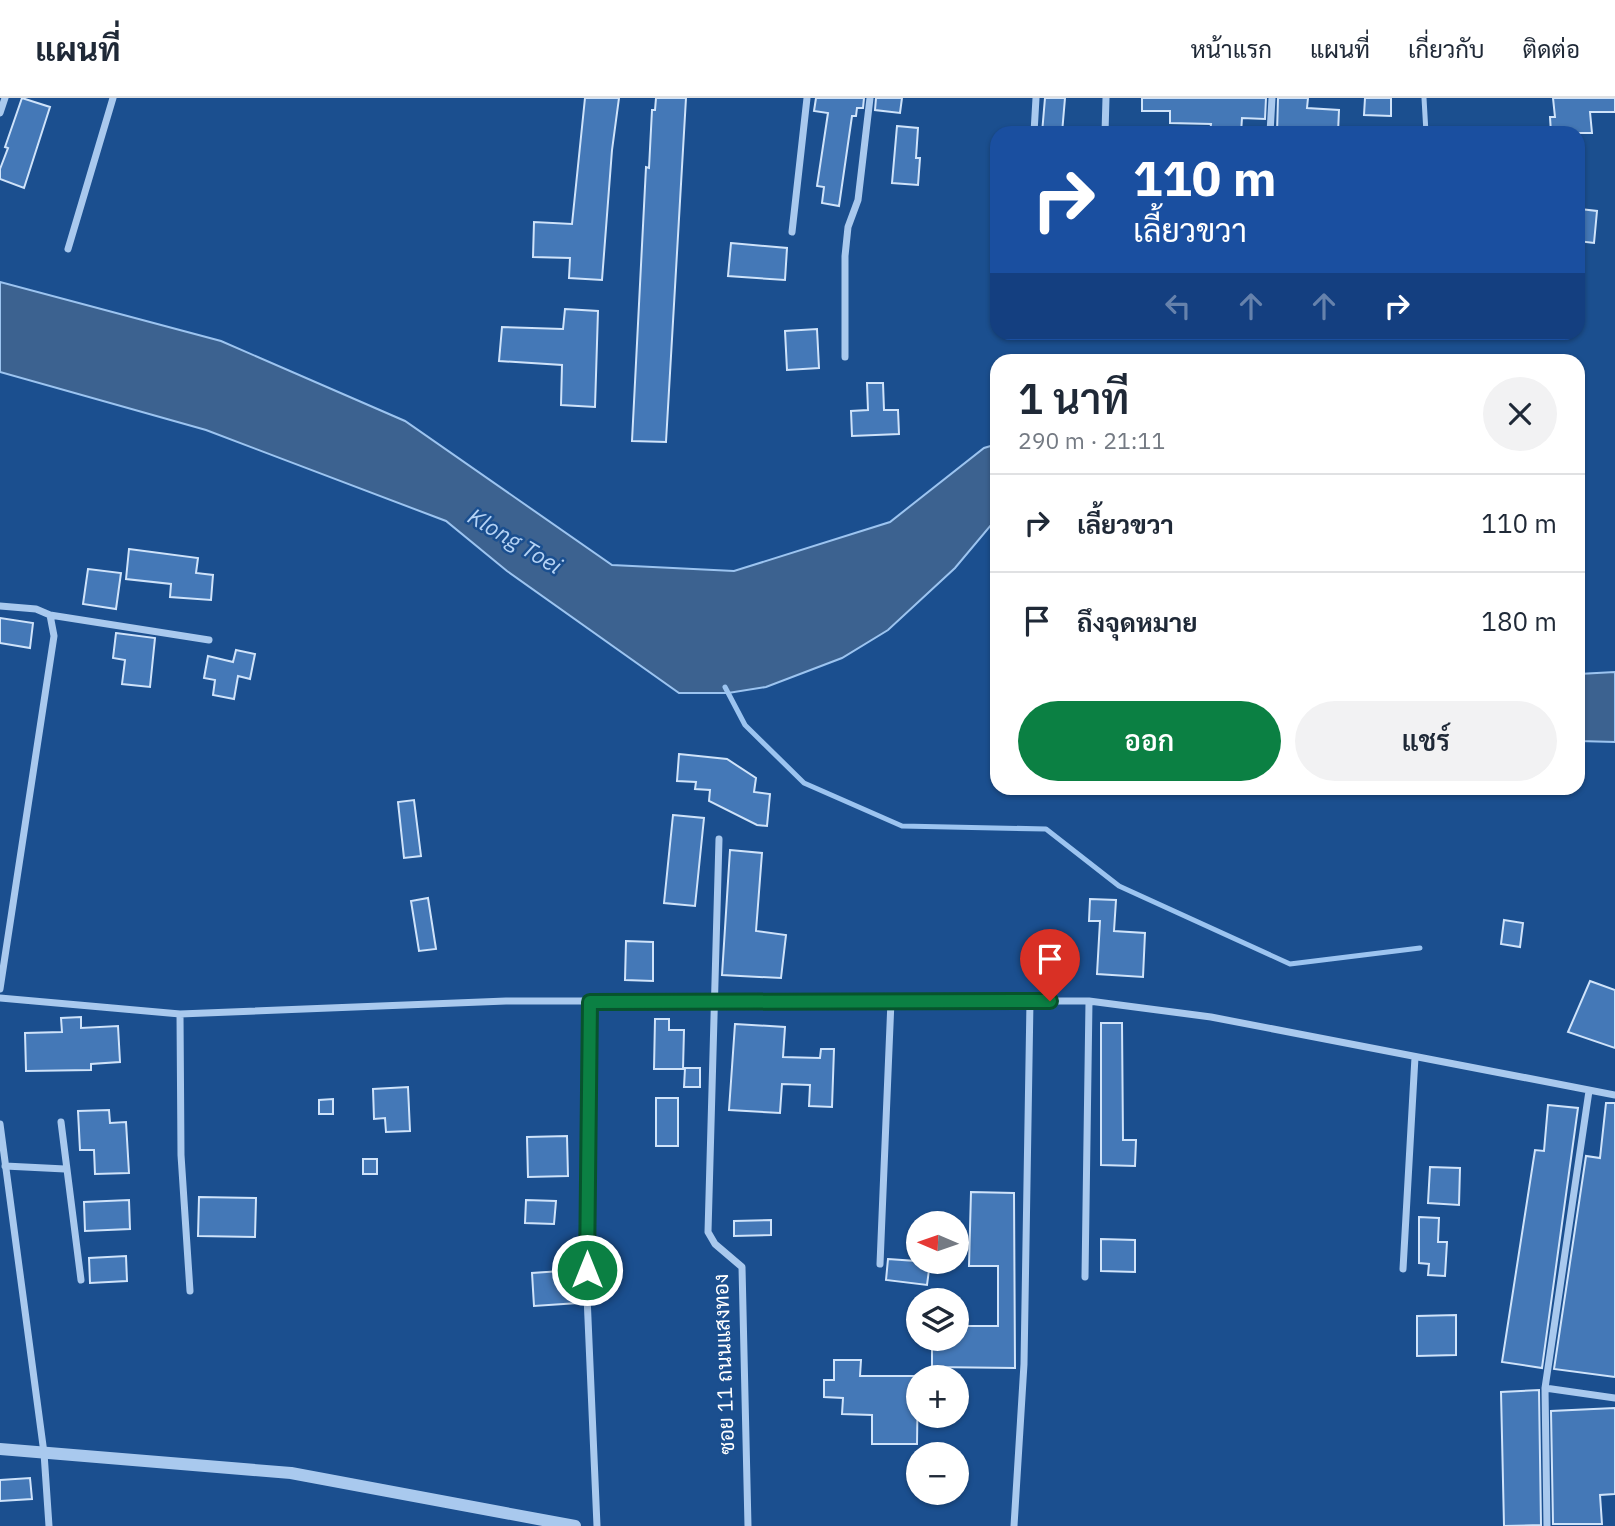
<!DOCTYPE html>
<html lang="th">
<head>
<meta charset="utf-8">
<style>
	:root { --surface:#fff; --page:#f2f2f3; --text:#1f2937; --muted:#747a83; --line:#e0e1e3; --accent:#0b8043 }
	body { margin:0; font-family:"IBM Plex Sans",Sarabun,sans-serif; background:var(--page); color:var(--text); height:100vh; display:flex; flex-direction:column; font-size:26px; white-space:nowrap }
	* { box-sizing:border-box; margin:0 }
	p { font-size:23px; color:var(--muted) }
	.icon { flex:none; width:38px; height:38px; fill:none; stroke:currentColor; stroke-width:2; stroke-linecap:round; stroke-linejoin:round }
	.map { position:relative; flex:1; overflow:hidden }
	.sheet { position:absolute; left:990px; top:256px; width:595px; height:441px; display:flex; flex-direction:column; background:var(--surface); border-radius:21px; box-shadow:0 2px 5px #0004 }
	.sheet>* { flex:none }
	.banner { position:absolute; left:990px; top:28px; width:595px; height:214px; border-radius:21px; box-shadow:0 2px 5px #0004; background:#1a4fa0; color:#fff; overflow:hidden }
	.needle { width:46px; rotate:272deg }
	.buttons { position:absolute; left:906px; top:1113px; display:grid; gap:14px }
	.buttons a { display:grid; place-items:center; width:63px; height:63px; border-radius:50%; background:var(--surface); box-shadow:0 2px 5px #0004; font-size:35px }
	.pin { position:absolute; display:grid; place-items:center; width:60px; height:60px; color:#fff; margin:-72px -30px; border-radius:50% 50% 50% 0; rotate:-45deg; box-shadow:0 0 7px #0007 }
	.pin .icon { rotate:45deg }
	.me { position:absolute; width:77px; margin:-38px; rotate:0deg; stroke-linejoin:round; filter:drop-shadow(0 0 5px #0008) }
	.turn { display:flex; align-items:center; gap:24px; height:147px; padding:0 28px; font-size:32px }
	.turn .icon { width:91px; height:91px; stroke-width:2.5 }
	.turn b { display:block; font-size:49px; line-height:60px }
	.lanes { display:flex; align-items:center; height:66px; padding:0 28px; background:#0003; justify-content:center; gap:35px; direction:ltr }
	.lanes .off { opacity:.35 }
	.round { display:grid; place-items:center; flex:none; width:74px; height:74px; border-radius:37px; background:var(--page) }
	.overview { display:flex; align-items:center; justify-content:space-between; height:119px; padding:0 28px }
	h1 { font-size:42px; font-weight:600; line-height:52px }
	.primary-button { display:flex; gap:14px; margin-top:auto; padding:14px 28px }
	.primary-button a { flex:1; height:80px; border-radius:42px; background:var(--accent); color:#fff; font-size:28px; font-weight:600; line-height:80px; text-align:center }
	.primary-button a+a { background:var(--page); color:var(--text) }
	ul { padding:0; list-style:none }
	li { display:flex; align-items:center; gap:21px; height:98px; padding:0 28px; border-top:2px solid var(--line) }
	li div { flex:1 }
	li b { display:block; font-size:26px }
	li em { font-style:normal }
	header { display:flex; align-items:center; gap:42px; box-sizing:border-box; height:98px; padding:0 35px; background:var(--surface); border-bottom:2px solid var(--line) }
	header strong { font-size:33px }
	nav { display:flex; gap:38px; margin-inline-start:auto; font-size:24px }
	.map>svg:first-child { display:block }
</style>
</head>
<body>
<header>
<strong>แผนที่</strong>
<nav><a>หน้าแรก</a><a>แผนที่</a><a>เกี่ยวกับ</a><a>ติดต่อ</a></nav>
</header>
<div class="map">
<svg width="1615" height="1428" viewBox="0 0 1615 1428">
	<rect width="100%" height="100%" fill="#1b4f8f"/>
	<path fill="#3c6290" stroke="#9cc4f0" stroke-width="2" d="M 0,184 L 221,243 L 405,323 L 612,467 L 734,473 L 890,424 L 984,350 L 997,346 L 997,420 L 955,470 L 888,532 L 842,560 L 766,589 L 728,595 L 679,595 L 507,473 L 446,423 L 206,332 L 0,274 Z
		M 1615,574 L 1615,644 L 1579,643 L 1579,576 Z"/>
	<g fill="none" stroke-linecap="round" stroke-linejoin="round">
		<path stroke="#9cc4f0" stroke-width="5" d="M 725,589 L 745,627 L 804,685 L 902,728 L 1046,731 L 1119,788 L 1290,866 L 1420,850"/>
	</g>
	<path fill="#4478b7" stroke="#cfe3fa" stroke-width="2" d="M 22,0 L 50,9 L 24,90 L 0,81 L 0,71 L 8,50 L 5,49 Z
		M 585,0 L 619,0 L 612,52 L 602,182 L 569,180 L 570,160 L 533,159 L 534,124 L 572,126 Z
		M 656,0 L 686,0 L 666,344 L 632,343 L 646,69 L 649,70 L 652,12 L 655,12 Z
		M 816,0 L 864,0 L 863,10 L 857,10 L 856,18 L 852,18 L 839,108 L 822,105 L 824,89 L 817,88 L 828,15 L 814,13 Z
		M 876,0 L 902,0 L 900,15 L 875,12 Z
		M 1045,0 L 1065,0 L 1062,35 L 1042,35 Z
		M 1142,0 L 1266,0 L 1265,21 L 1242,20 L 1241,35 L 1210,34 L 1211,26 L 1170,25 L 1170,13 L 1142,13 Z
		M 1278,0 L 1308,0 L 1307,10 L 1339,12 L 1338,35 L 1277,35 Z
		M 1365,0 L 1391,0 L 1391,18 L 1364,17 Z
		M 1553,0 L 1615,0 L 1615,14 L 1590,14 L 1592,35 L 1551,35 L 1550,19 L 1555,19 Z
		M 897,28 L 918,30 L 916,60 L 920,60 L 918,87 L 892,85 Z
		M 1580,111 L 1597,113 L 1594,145 L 1578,143 Z
		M 731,145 L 787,150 L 785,182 L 728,178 Z
		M 565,211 L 598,213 L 595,309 L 561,307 L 562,267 L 499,263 L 502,229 L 563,231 Z
		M 817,231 L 819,270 L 787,272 L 785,233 Z
		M 867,285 L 883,285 L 884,312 L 898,312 L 899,336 L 852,338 L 851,313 L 868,312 Z
		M 129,451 L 198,460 L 196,475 L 213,477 L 211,502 L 170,499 L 171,486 L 126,481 Z
		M 88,471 L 121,475 L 116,511 L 83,506 Z
		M 0,520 L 33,525 L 30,550 L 0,545 Z
		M 116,535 L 155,540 L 150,589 L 122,586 L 125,562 L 113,560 Z
		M 236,552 L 255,556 L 250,581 L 238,578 L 234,601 L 213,597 L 215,582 L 204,580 L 208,558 L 233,564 Z
		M 679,656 L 727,661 L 756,680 L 754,694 L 770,696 L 767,728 L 757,727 L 709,703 L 710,692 L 695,691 L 696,684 L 677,683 Z
		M 414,702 L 421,758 L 404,760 L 398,704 Z
		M 673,717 L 704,720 L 695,808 L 664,805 Z
		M 730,752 L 762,755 L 756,833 L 786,837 L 781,880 L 722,877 Z
		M 428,800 L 436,851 L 419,853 L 411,803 Z
		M 1090,801 L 1116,802 L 1114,833 L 1145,835 L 1143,879 L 1097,876 L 1100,823 L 1089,823 Z
		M 1504,822 L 1523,825 L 1520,849 L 1501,846 Z
		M 626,843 L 653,844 L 653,883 L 625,882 Z
		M 1590,883 L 1615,892 L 1615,950 L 1568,934 Z
		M 81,919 L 81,930 L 118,928 L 120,964 L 91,966 L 91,972 L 26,973 L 25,935 L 62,934 L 61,920 Z
		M 655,921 L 669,921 L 669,932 L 684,932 L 683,971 L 654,971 Z
		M 1101,925 L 1122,925 L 1123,1042 L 1136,1042 L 1135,1068 L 1101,1067 Z
		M 735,926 L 785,929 L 783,959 L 820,960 L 821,951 L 834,951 L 832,1009 L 809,1008 L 810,987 L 782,986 L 780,1015 L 729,1012 Z
		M 685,970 L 700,970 L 700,989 L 684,989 Z
		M 408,989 L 410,1033 L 386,1034 L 385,1020 L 374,1021 L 373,991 Z
		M 656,1000 L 678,1000 L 678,1048 L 656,1048 Z
		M 333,1001 L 333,1016 L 319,1016 L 319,1002 Z
		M 1606,1005 L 1615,1005 L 1615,1279 L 1554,1271 L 1586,1058 L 1600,1060 Z
		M 1548,1007 L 1578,1010 L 1542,1270 L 1502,1264 L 1535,1052 L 1544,1053 Z
		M 109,1012 L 110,1025 L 126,1024 L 129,1075 L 95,1076 L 94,1052 L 80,1052 L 78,1013 Z
		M 567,1038 L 568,1078 L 528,1079 L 527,1039 Z
		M 363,1061 L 377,1061 L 377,1076 L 363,1076 Z
		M 1430,1069 L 1460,1070 L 1459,1107 L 1428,1105 Z
		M 971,1094 L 1014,1095 L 1015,1270 L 932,1269 L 932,1241 L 957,1241 L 957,1228 L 998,1228 L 998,1168 L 969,1168 Z
		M 199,1099 L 256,1100 L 255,1139 L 198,1138 Z
		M 129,1102 L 130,1131 L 85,1133 L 84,1104 Z
		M 526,1102 L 556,1103 L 554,1126 L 525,1125 Z
		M 1419,1119 L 1439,1120 L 1438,1144 L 1447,1144 L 1445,1178 L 1428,1177 L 1429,1166 L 1419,1165 Z
		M 771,1122 L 771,1137 L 734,1138 L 734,1123 Z
		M 1101,1141 L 1135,1142 L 1135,1174 L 1101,1173 Z
		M 126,1158 L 127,1183 L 90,1185 L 89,1160 Z
		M 888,1161 L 930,1164 L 927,1187 L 886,1182 Z
		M 576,1172 L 578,1205 L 534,1208 L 532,1175 Z
		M 1456,1217 L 1456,1257 L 1417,1258 L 1417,1218 Z
		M 834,1262 L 861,1262 L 860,1278 L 918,1278 L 917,1346 L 872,1346 L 872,1317 L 842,1316 L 843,1300 L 824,1299 L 824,1282 L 834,1282 Z
		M 1539,1292 L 1541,1427 L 1504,1428 L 1501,1294 Z
		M 1615,1310 L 1615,1396 L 1600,1397 L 1602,1426 L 1553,1426 L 1551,1313 Z
		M 30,1380 L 32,1401 L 0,1403 L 0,1382 Z"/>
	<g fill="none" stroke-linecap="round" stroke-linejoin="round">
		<path stroke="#a9c9ee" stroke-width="5" d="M 1424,0 L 1426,35"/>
		<path stroke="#a9c9ee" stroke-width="7" d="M 0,15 L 5,0
			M 1034,35 L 1036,0
			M 1105,35 L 1106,0
			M 1270,35 L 1272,0
			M 792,134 L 807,0
			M 68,151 L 113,0
			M 845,259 L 845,158 L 848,129 L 858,102 L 870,0
			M 0,508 L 36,511 L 50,517 L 54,538 L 0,891
			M 50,517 L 209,542
			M 719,741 L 708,1134 L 715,1146 L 742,1169 L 748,1428
			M 0,900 L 180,916 L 506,903 L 1089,903 L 1211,919 L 1615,997
			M 590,904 L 587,1198 L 597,1428
			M 180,916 L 181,1057 L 190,1193
			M 61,1024 L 81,1182
			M 0,1026 L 44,1355 L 49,1428
			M 5,1068 L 65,1071
			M 880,1166 L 891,903
			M 1403,1171 L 1415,959
			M 1085,1179 L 1089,903
			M 1545,1290 L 1615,1300
			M 1014,1428 L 1024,1266 L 1030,903
			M 1547,1428 L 1545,1290 L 1589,993"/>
		<path stroke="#a9c9ee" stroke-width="12" d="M 0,1351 L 291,1375 L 575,1428"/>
	</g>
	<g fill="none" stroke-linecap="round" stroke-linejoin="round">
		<g stroke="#07532c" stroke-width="18">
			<path id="route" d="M 587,1172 L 590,904 L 1050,903"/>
		</g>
		<use href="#route" stroke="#0b8043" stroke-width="12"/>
	</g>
	<g text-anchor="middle" stroke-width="5" stroke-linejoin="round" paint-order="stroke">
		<g font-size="21" fill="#fff" stroke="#1b4f8f">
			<text transform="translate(724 1266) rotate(-92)" y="7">ซอย 11 ถนนแสงทอง</text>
		</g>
		<g font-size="23" font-style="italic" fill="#b5d3f5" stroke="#1b4f8f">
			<text transform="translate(515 443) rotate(31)" y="8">Klong Toei</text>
		</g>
	</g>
</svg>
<div class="buttons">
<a><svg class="needle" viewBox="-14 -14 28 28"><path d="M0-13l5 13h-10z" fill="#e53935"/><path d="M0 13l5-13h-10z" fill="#747a83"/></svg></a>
<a><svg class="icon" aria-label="layers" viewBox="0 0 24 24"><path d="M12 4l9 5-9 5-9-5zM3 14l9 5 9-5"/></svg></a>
<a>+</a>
<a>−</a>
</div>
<div class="pin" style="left:1050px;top:903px;background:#d93025"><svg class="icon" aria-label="arrive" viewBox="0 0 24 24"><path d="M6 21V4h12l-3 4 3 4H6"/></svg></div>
<svg class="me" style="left:587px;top:1172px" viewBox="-20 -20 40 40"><circle r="17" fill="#0b8043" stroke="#fff" stroke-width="3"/><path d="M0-11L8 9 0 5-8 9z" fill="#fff"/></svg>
<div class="banner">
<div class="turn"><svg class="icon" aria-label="right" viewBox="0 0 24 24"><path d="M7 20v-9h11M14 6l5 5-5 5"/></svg><div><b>110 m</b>เลี้ยวขวา</div></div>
<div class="lanes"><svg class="icon off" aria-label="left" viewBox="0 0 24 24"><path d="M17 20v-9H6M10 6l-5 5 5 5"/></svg><svg class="icon off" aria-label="ahead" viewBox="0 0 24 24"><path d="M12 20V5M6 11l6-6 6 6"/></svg><svg class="icon off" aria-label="ahead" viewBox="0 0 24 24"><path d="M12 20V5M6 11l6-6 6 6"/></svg><svg class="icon" aria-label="right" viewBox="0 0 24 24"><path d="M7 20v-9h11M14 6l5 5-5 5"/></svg></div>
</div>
<section class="sheet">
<div class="overview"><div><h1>1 นาที</h1><p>290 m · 21:11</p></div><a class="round"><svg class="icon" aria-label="close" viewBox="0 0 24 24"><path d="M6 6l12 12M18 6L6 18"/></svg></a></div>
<ul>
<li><svg class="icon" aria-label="right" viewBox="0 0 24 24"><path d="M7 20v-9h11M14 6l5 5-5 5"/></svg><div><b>เลี้ยวขวา</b></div><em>110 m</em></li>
<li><svg class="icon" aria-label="arrive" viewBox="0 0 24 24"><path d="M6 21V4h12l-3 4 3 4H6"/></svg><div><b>ถึงจุดหมาย</b></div><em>180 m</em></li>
</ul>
<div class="primary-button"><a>ออก</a><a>แชร์</a></div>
</section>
</div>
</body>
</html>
